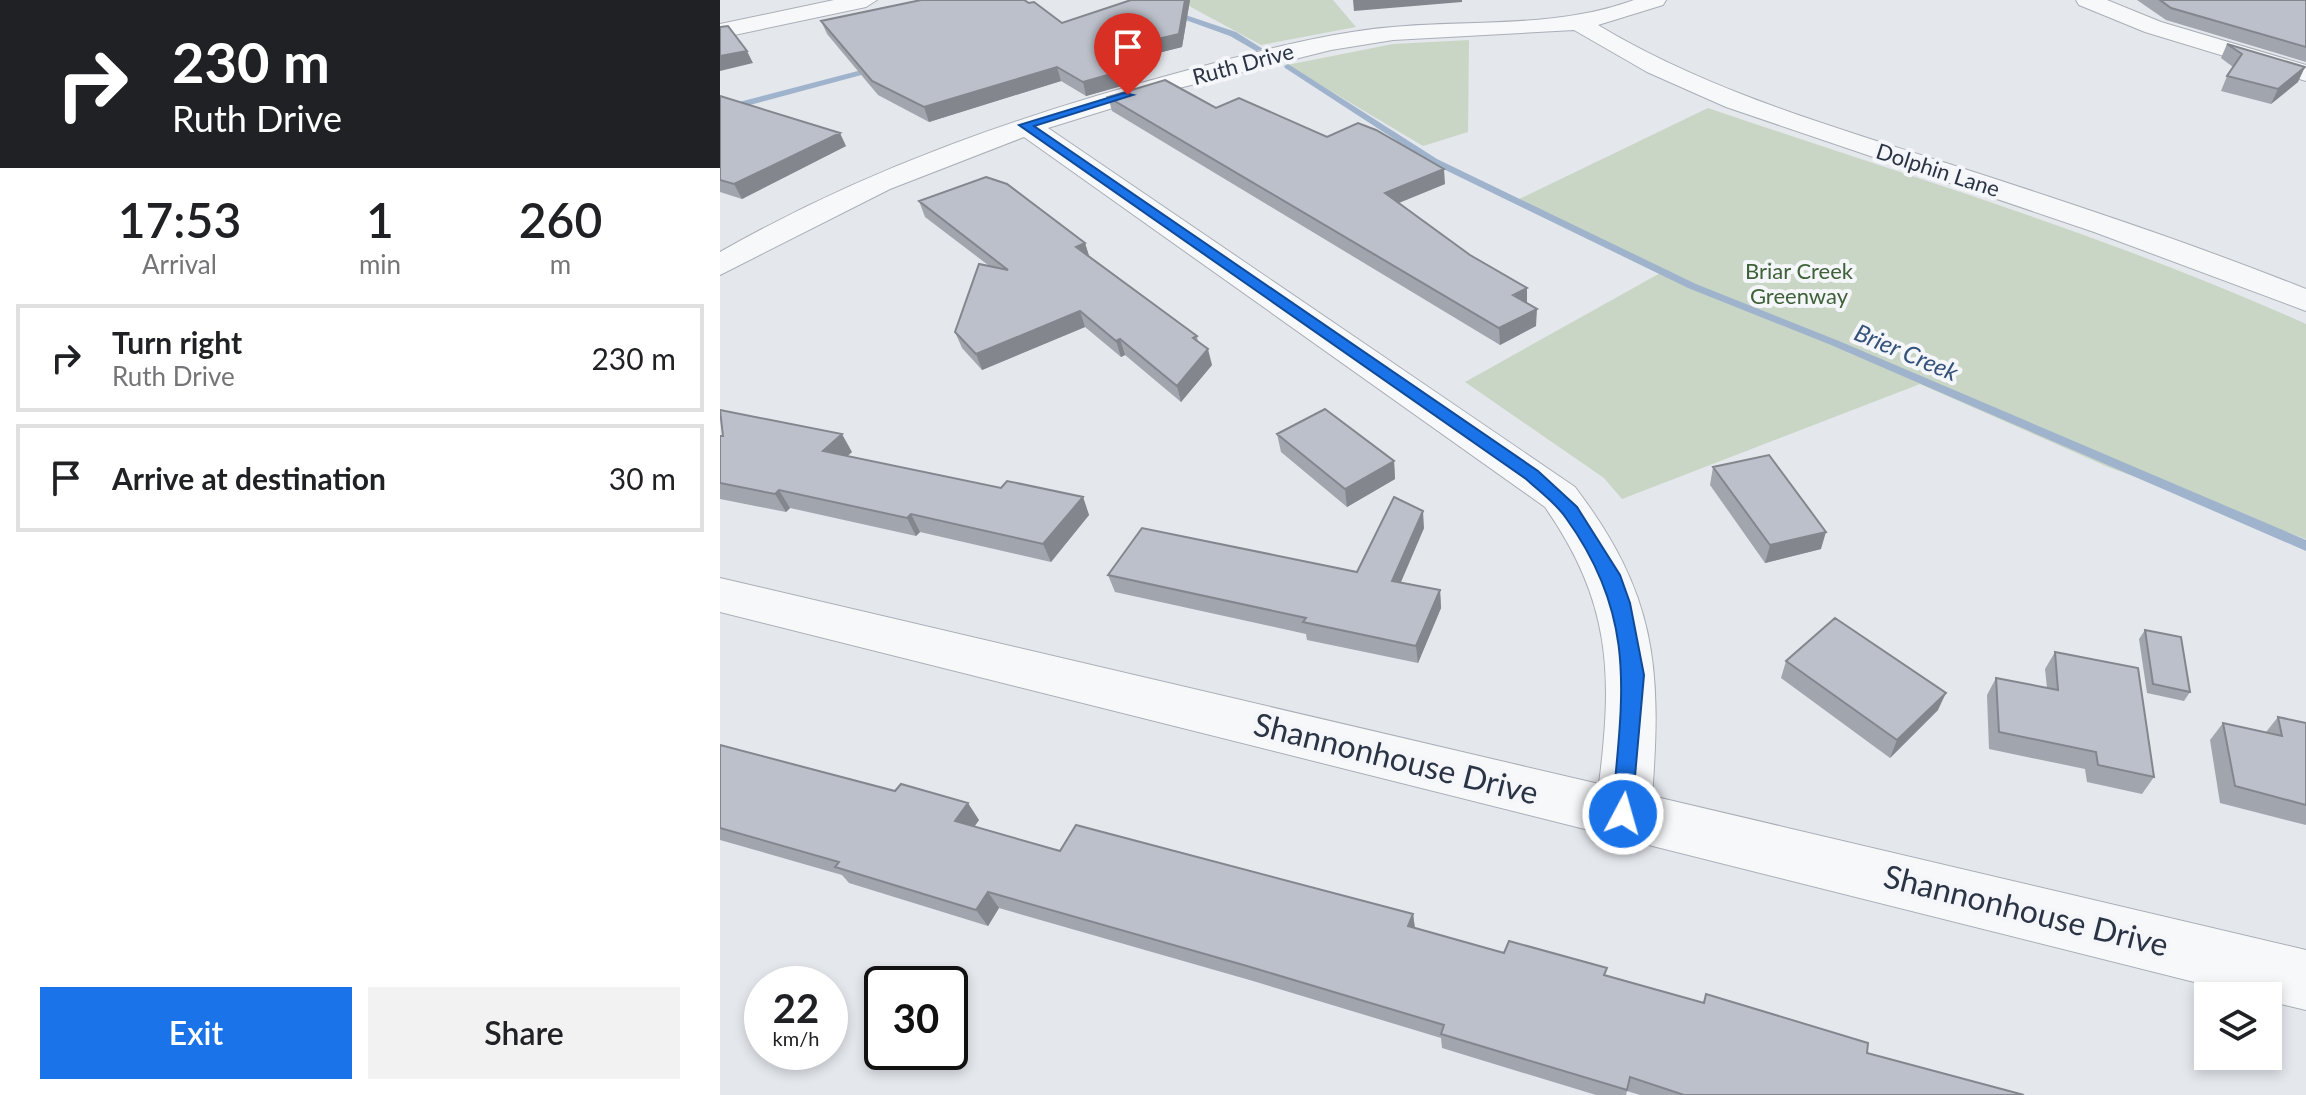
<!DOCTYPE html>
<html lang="en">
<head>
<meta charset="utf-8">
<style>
	:root { --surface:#fff; --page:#f2f2f2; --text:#202124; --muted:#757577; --line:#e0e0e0; --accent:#1a73e8 }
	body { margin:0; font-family:Lato,sans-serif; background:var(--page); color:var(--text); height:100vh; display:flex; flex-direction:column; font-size:30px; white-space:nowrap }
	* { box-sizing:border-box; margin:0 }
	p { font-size:26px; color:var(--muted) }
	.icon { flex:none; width:44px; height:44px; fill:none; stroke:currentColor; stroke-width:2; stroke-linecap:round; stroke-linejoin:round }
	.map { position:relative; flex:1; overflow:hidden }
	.side { display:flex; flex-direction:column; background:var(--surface); width:720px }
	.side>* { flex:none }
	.hud { background:#202124; color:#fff; overflow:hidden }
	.tools { position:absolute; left:1474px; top:982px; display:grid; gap:16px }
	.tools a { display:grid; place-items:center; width:88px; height:88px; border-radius:0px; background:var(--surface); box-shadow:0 4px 12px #0003; font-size:40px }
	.speed { position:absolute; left:24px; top:966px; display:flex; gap:16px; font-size:40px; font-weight:700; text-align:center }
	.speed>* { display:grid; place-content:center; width:104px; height:104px; border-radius:50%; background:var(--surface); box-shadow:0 4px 12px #0003; line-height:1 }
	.speed small { font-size:20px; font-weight:400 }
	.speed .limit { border:4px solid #111; border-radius:12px; background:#fff; color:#111 }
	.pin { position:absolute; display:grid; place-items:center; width:68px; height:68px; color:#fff; margin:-82px -34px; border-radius:50% 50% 50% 0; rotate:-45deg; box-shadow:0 0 8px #0007 }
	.pin .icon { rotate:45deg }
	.me { position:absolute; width:88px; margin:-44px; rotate:6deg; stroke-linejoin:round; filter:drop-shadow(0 0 6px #0008) }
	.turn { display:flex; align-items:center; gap:28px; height:168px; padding:0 40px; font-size:36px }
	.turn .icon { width:104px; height:104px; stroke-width:2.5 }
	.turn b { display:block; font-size:56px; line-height:68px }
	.eta { display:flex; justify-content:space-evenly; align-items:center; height:136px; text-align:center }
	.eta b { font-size:48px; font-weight:600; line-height:56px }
	.action { display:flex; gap:16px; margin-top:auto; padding:16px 40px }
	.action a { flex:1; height:92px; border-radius:0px; background:var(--accent); color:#fff; font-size:32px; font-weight:600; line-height:92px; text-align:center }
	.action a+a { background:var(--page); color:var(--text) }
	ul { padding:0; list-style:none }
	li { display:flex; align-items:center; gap:24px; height:108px; margin:0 16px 12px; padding:0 24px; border:4px solid var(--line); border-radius:0px }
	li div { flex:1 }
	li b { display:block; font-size:30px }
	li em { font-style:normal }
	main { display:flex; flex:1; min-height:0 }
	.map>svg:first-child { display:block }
</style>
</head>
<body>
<main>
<section class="side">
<div class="hud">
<div class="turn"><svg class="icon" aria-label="right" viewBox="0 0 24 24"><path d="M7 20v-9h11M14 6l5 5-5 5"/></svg><div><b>230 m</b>Ruth Drive</div></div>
</div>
<div class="eta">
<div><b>17:53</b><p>Arrival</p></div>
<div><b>1</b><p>min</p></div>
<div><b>260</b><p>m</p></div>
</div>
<ul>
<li><svg class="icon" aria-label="right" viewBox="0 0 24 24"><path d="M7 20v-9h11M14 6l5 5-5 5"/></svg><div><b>Turn right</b><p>Ruth Drive</p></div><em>230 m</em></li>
<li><svg class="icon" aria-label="arrive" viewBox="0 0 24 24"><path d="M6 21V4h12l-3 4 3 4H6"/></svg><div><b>Arrive at destination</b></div><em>30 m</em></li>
</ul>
<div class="action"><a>Exit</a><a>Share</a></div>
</section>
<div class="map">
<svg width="1586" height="1095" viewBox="0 0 1586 1095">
	<rect width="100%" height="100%" fill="#e4e7ec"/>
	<path fill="#c9d6c5" d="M 458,0 L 613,0 L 636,27 L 541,45 Z
		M 749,40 L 748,132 L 703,146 L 567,65 L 673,44 Z
		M 988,108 C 1188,176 1393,237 1586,324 L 1586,539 L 1388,467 L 1200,384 L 902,499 L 884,478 L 745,382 L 942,272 L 795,201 Z"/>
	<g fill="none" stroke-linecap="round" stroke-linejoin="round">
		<path fill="#9fb4cc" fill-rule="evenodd" d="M 410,0 L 421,0 L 516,32 L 543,49 L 536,51 L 510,36 Z
			M 568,64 L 717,159 L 976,284 L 1119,341 L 1586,540 L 1586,551 L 1111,345 L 968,288 L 711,163 L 565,68 L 564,66 Z
			M 157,66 L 161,68 L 160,70 L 0,113 L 0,107 Z"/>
		<g stroke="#a9aeb7" stroke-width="2">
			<path id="minor" d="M 114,0 L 157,0 L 146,7 L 0,38 L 0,24 Z
				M 914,0 L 946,0 L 943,5 L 878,25 C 986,90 1107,125 1226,163 C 1347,202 1468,242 1586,289 L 1586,311 L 1374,232 L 1006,107 L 927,72 L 854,30 L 673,40 L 611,50 L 451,90 L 328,128 L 855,487 C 936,594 942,666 932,796 L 1586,950 L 1586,1010 L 1548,1001 L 1548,996 L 1530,996 L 0,612 L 0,578 L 879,784 C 893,673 891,602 825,507 L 304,137 L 170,189 L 0,275 L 0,252 C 146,169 300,115 461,72 C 518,57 574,41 632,32 C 726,16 824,33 914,0 Z
				M 1356,0 L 1387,0 L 1441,22 L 1586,65 L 1586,81 L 1425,32 L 1359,5 Z"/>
		</g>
		<use href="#minor" fill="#f7f8fa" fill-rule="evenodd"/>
	</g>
	<path fill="#a1a5ae" d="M 411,0 L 470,0 L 462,47 L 409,60 L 423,80 L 366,96 L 341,81 L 209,122 L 158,95 L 107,34 L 101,21 L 342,23 Z
		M 1417,0 L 1586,0 L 1586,62 L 1446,20 Z
		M 1507,44 L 1578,82 L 1551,104 L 1501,91 L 1507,76 L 1513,67 L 1501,58 Z
		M 0,96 L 126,146 L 22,199 L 0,192 Z
		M 388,97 L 496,108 L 607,137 L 725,184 L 679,203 L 816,326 L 780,345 L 392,111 Z
		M 199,201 L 365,243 L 369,256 L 477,336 L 478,342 L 492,365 L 461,402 L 405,355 L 401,357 L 365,327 L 262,370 L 242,348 L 235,332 L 268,265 L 205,217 Z
		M 557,434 L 674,461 L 675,479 L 627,507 L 561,452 Z
		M 0,436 L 132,452 L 127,456 L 281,488 L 363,497 L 369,515 L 331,562 L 200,532 L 196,536 L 70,508 L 66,512 L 0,499 Z
		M 993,467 L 1101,549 L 1045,563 L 990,485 Z
		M 704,528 L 681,582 L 720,590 L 721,608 L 698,663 L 587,640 L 586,634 L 395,592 L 388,575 L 637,572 Z
		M 1425,630 L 1470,692 L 1464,701 L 1427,693 L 1419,639 Z
		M 1335,652 L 1434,777 L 1422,794 L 1367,782 L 1365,769 L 1269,749 L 1267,695 L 1276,678 L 1327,688 L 1325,669 Z
		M 1066,661 L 1218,710 L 1170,758 L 1061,678 Z
		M 1558,717 L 1586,723 L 1586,825 L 1500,803 L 1490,740 L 1503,723 L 1546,732 Z
		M 0,745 L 259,820 L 254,827 L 340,851 L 693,914 L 695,928 L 784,953 L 886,975 L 983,1003 L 986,994 L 1147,1053 L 1304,1095 L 920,1095 L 907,1091 L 906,1095 L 876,1095 L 722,1048 L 721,1038 L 533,981 L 279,908 L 268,926 L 129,883 L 122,875 L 0,840 Z"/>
	<path fill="#83868d" d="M 465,0 L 470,0 L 462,47 L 395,64 L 391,50 Z
		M 633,0 L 742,0 L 742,2 L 634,11 Z
		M 27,51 L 33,63 L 0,71 L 0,56 Z
		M 419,66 L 423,80 L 366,96 L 363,82 Z
		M 337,67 L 341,81 L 209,122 L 204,107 Z
		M 1585,67 L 1578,82 L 1551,104 L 1558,89 Z
		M 120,133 L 126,146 L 22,199 L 14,184 Z
		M 724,169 L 725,184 L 666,208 L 665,193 Z
		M 365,243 L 370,259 L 356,247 Z
		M 807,288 L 807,304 L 793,295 Z
		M 817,309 L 816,326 L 780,345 L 779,328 Z
		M 360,311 L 365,327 L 262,370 L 256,354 Z
		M 400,339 L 405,355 L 401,357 L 396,341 Z
		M 488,349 L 492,365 L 461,402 L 457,386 Z
		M 122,434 L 132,452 L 113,469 L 103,451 Z
		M 674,461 L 675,479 L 627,507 L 625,489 Z
		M 59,490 L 70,508 L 66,512 L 55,494 Z
		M 363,497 L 369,515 L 331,562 L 323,544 Z
		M 703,511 L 704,528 L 674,598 L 672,581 Z
		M 191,514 L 200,532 L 196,536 L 187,518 Z
		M 1106,532 L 1101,549 L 1045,563 L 1050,545 Z
		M 720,590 L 721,608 L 698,663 L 696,646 Z
		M 1226,693 L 1218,710 L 1170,758 L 1177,740 Z
		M 248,803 L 259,820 L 246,838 L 235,821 Z
		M 268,892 L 279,908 L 268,926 L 256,910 Z
		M 693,914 L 695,929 L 688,926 Z"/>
	<path fill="#bbc0ca" stroke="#83868d" stroke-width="2" d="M 201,0 L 304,0 L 309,3 L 314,2 L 342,23 L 411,0 L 465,0 L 459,34 L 391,50 L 419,66 L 363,82 L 337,67 L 204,107 L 152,81 L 101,21 Z
		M 1440,0 L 1586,0 L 1586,47 L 1451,8 Z
		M 8,26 L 27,51 L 0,56 L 0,27 Z
		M 1507,44 L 1585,67 L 1558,89 L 1507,76 L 1522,54 Z
		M 445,80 L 496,108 L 519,98 L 607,137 L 638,123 L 656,130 L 724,169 L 665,193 L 750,255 L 807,288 L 793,295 L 817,309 L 779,328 L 388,97 Z
		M 0,96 L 120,133 L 14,184 L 0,180 Z
		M 266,177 L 287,184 L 365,243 L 356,247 L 477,336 L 473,338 L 488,349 L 457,386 L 400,339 L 396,341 L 360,311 L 256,354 L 235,332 L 259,264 L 288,270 L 199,201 Z
		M 605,409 L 674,461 L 625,489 L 557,434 Z
		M 0,410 L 122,434 L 103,451 L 281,488 L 287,481 L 363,497 L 323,544 L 191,514 L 187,518 L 59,490 L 55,494 L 0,483 L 0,436 L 3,436 Z
		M 1049,455 L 1106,532 L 1050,545 L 993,467 Z
		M 674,497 L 703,511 L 672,581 L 720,590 L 696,646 L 583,622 L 586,618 L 388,575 L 422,528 L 637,572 Z
		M 1115,618 L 1226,693 L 1177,740 L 1066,661 Z
		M 1425,630 L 1461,637 L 1470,692 L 1433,684 Z
		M 1335,652 L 1418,668 L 1434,777 L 1378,765 L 1376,752 L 1279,732 L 1276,678 L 1338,690 Z
		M 1558,717 L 1586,723 L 1586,805 L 1515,786 L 1503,723 L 1562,736 Z
		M 0,745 L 175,791 L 181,784 L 248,803 L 235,821 L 340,851 L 356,825 L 693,914 L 688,926 L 784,953 L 789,941 L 887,968 L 884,975 L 984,1003 L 986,994 L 1148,1043 L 1147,1053 L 1304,1095 L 964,1095 L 910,1077 L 907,1090 L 721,1034 L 724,1025 L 527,966 L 268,892 L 256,910 L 115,867 L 119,862 L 0,828 Z"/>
	<path fill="#1a73e8" stroke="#114b97" stroke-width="2" d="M 404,93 L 413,95 L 314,126 L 818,471 L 857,507 L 900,575 L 910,603 L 924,675 L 911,821 L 903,824 L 895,821 L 892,814 C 902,698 919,619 846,518 C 836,503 819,491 806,479 L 299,125 Z"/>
	<g text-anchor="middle" stroke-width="8" stroke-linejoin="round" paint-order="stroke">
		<g font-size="22" fill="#2b3445" stroke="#f4f6f9">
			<text transform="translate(523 64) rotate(-15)" y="8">Ruth Drive</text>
			<text transform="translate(1218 170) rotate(18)" y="8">Dolphin Lane</text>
		</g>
		<g font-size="22" fill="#3f6138" stroke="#f4f6f9">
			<text x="1079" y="279">Briar Creek<tspan x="1079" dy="25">Greenway</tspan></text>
		</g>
		<g font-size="24" font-style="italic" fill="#34527a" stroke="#f4f6f9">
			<text transform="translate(1186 353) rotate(23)" y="8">Brier Creek</text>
		</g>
		<g font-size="32" fill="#2b3445" stroke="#f4f6f9">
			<text transform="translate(676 759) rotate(14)" y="11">Shannonhouse Drive</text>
			<text transform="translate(1306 911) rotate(14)" y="11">Shannonhouse Drive</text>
		</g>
	</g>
</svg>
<div class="tools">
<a><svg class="icon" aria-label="layers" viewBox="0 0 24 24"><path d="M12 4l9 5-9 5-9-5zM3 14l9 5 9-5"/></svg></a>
</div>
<div class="speed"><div>22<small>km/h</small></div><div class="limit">30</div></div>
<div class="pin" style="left:408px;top:95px;background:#d93025"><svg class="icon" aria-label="arrive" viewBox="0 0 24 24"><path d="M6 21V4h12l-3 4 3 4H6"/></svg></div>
<svg class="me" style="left:903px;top:814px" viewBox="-20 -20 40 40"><circle r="17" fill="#1a73e8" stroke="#fff" stroke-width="3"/><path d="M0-11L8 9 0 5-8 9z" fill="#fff"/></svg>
</div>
</main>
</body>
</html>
